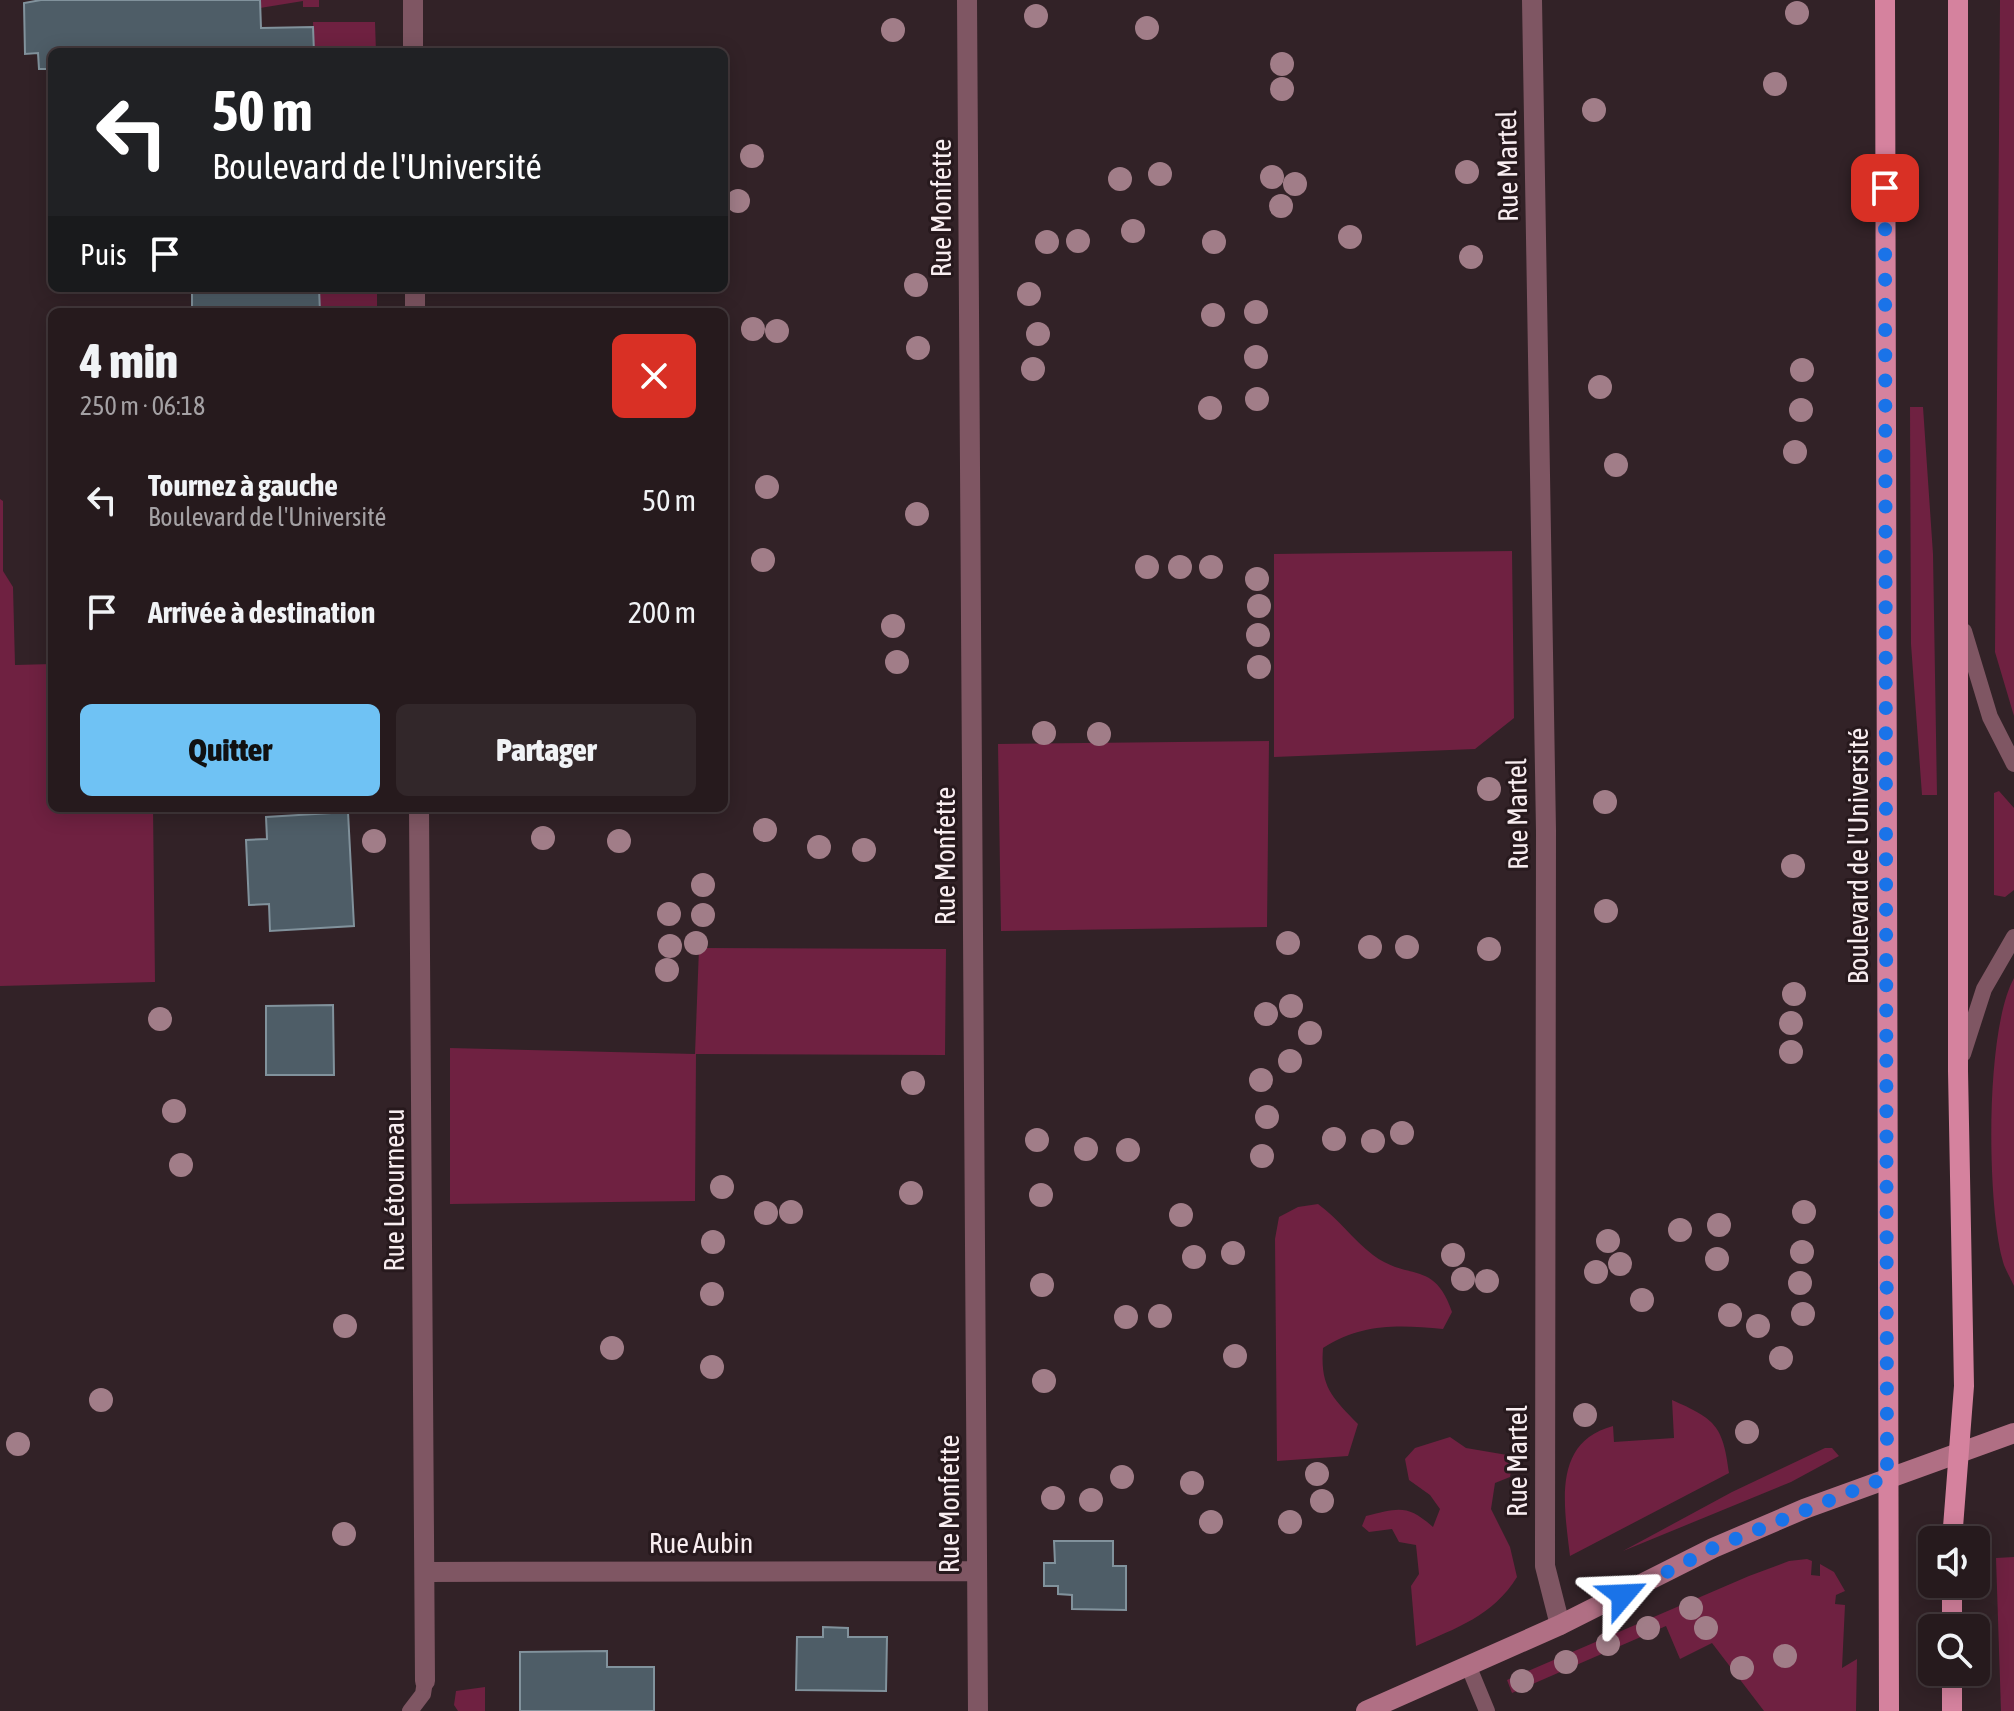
<!DOCTYPE html>
<html lang="fr">
<head>
<meta charset="utf-8">
<style>
	:root { --surface:#261a1d; --page:#32272a; --text:#f1f3f6; --muted:#a4a1a4; --line:#42383b; --accent:#6fc2f4 }
	body { margin:0; font-family:"Asap Condensed",sans-serif; background:var(--page); color:var(--text); height:100vh; display:flex; flex-direction:column; font-size:30px; white-space:nowrap }
	* { box-sizing:border-box; margin:0 }
	p { font-size:26px; color:var(--muted) }
	.icon { flex:none; width:44px; height:44px; fill:none; stroke:currentColor; stroke-width:2; stroke-linecap:round; stroke-linejoin:round }
	.map { position:relative; flex:1; overflow:hidden }
	.drawer { position:absolute; left:48px; top:308px; width:680px; height:504px; display:flex; flex-direction:column; background:var(--surface); border-radius:12px; box-shadow:0 4px 20px #0003,0 0 0 2px var(--line) }
	.drawer>* { flex:none }
	.hud { position:absolute; left:48px; top:48px; width:680px; height:244px; border-radius:12px; box-shadow:0 4px 20px #0003,0 0 0 2px var(--line); background:#202124; color:#fff; overflow:hidden }
	.controls { position:absolute; left:1918px; top:1526px; display:grid; gap:16px }
	.controls a { display:grid; place-items:center; width:72px; height:72px; border-radius:12px; background:var(--surface); box-shadow:0 4px 20px #0003,0 0 0 2px var(--line); font-size:40px }
	.pin { position:absolute; display:grid; place-items:center; width:68px; height:68px; color:#fff; margin:-34px; border-radius:16px; box-shadow:0 4px 12px #0006 }
	.me { position:absolute; width:88px; margin:-44px; rotate:64deg; stroke-linejoin:round; filter:drop-shadow(0 0 6px #0008) }
	.turn { display:flex; align-items:center; gap:28px; height:168px; padding:0 32px; font-size:36px }
	.turn .icon { width:104px; height:104px; stroke-width:2.5 }
	.turn b { display:block; font-size:56px; line-height:68px }
	.then { display:flex; align-items:center; height:76px; padding:0 32px; background:#0003; gap:16px; font-size:30px }
	.round { display:grid; place-items:center; flex:none; width:84px; height:84px; border-radius:12px; background:var(--page) }
	.head { display:flex; align-items:center; justify-content:space-between; height:136px; padding:0 32px }
	h1 { font-size:48px; font-weight:800; line-height:60px }
	.cta { display:flex; gap:16px; margin-top:auto; padding:16px 32px }
	.cta a { flex:1; height:92px; border-radius:12px; background:var(--accent); color:#111; font-size:32px; font-weight:800; line-height:92px; text-align:center }
	.cta a+a { background:var(--page); color:var(--text) }
	ul { padding:0; list-style:none }
	li { display:flex; align-items:center; gap:24px; height:112px; padding:0 32px }
	li div { flex:1 }
	li b { display:block; font-size:30px }
	li em { font-style:normal }
	.map>svg:first-child { display:block }
</style>
</head>
<body>
<div class="map">
<svg width="2014" height="1711" viewBox="0 0 2014 1711">
	<rect width="100%" height="100%" fill="#322227"/>
	<path fill="#6f2141" d="M 260,0 L 319,0 L 319,7 L 303,7 L 303,1 L 260,8 Z
		M 2000,0 L 2014,0 L 2014,716 L 1995,652 Z
		M 313,22 L 375,22 L 376,52 L 314,52 Z
		M 319,288 L 377,288 L 377,312 L 320,312 Z
		M 1910,407 L 1923,407 L 1933,554 L 1937,795 L 1922,795 L 1911,644 Z
		M 0,499 L 3,501 L 3,571 L 13,587 L 15,665 L 52,664 L 52,808 L 153,808 L 155,982 L 0,986 Z
		M 1512,551 L 1514,718 L 1475,749 L 1274,757 L 1274,554 Z
		M 1269,741 L 1267,927 L 1001,931 L 998,744 Z
		M 1999,791 L 2014,808 L 2014,890 L 2005,897 L 1994,895 L 1994,793 Z
		M 699,948 L 946,949 L 945,1055 L 696,1054 L 695,1201 L 450,1204 L 450,1048 L 695,1054 Z
		M 2014,978 L 2014,1286 C 2010,1277 2004,1268 2002,1258 C 1987,1198 1985,1031 2014,978 Z
		M 1318,1204 C 1339,1219 1353,1240 1373,1255 C 1409,1282 1434,1259 1452,1312 L 1443,1329 C 1399,1325 1362,1323 1323,1348 C 1320,1387 1332,1397 1358,1424 L 1348,1456 L 1277,1461 L 1275,1239 L 1279,1217 L 1298,1207 Z
		M 1672,1400 C 1715,1419 1723,1425 1729,1473 L 1570,1556 C 1564,1505 1552,1442 1613,1426 L 1614,1442 L 1674,1438 Z
		M 1450,1437 L 1466,1448 L 1513,1456 L 1510,1477 L 1495,1483 L 1491,1509 L 1510,1547 L 1517,1577 C 1493,1616 1456,1628 1416,1646 L 1411,1586 L 1419,1574 L 1416,1545 L 1399,1542 L 1392,1529 L 1369,1532 L 1362,1526 L 1366,1516 C 1399,1508 1407,1504 1433,1527 L 1440,1509 L 1430,1495 L 1409,1480 L 1405,1459 L 1415,1448 Z
		M 1825,1448 L 1832,1448 L 1839,1456 L 1791,1482 L 1623,1551 L 1732,1492 Z
		M 2014,1557 L 2014,1711 L 2001,1711 L 1996,1558 Z
		M 1807,1559 L 1812,1561 L 1811,1575 L 1820,1576 L 1820,1564 L 1834,1572 L 1845,1591 L 1836,1595 L 1835,1604 L 1845,1605 L 1842,1668 L 1857,1659 L 1856,1711 L 1764,1711 L 1712,1643 L 1680,1659 L 1666,1626 L 1512,1693 L 1507,1680 L 1749,1576 L 1789,1561 Z
		M 485,1687 L 485,1711 L 458,1711 L 454,1705 L 456,1691 Z"/>
	<path fill="#4e5d67" stroke="#81929c" stroke-width="2" d="M 41,0 L 260,0 L 261,28 L 313,27 L 314,52 L 52,52 L 52,69 L 39,69 L 38,53 L 25,54 L 24,3 Z
		M 192,288 L 319,288 L 320,312 L 192,312 Z
		M 348,812 L 354,926 L 270,931 L 269,904 L 249,905 L 246,840 L 267,839 L 266,817 Z
		M 333,1005 L 334,1075 L 266,1075 L 266,1006 Z
		M 1054,1541 L 1113,1541 L 1113,1566 L 1126,1566 L 1126,1610 L 1072,1609 L 1072,1595 L 1058,1594 L 1058,1586 L 1044,1586 L 1044,1563 L 1055,1563 Z
		M 823,1627 L 848,1628 L 848,1637 L 887,1637 L 886,1691 L 796,1690 L 797,1637 L 823,1637 Z
		M 607,1651 L 607,1667 L 654,1667 L 654,1711 L 520,1711 L 520,1652 Z"/>
	<g fill="none" stroke-linecap="round" stroke-linejoin="round">
		<path stroke="#7f5663" stroke-width="16" d="M 1964,631 L 1990,717 L 2014,764
			M 1963,1054 L 1984,989 L 2014,937
			M 1468,1665 L 1487,1711
			M 410,1711 L 423,1694 L 425,1681"/>
		<path stroke="#7f5663" stroke-width="20" d="M 413,0 L 413,52
			M 967,0 L 978,1711
			M 1532,0 L 1546,831 L 1545,1543 L 1545,1566 L 1560,1625
			M 415,288 L 415,312
			M 419,808 L 425,1681
			M 425,1572 L 977,1571"/>
		<path stroke="#b06f84" stroke-width="20" d="M 1366,1711 L 1560,1625 L 1713,1548 L 1804,1509 L 2014,1433"/>
		<path stroke="#d5829e" stroke-width="20" d="M 1885,0 L 1889,1711
			M 1952,1540 L 1964,1386 L 1958,1071 L 1958,0
			M 1952,1584 L 1952,1628
			M 1952,1672 L 1952,1711"/>
	</g>
	<g fill="#a17d88">
		<circle cx="1797" cy="13" r="12"/>
		<circle cx="1036" cy="16" r="12"/>
		<circle cx="1147" cy="28" r="12"/>
		<circle cx="893" cy="30" r="12"/>
		<circle cx="1282" cy="64" r="12"/>
		<circle cx="1775" cy="84" r="12"/>
		<circle cx="1282" cy="89" r="12"/>
		<circle cx="1594" cy="110" r="12"/>
		<circle cx="752" cy="156" r="12"/>
		<circle cx="1467" cy="172" r="12"/>
		<circle cx="1160" cy="174" r="12"/>
		<circle cx="1272" cy="177" r="12"/>
		<circle cx="1120" cy="179" r="12"/>
		<circle cx="1295" cy="184" r="12"/>
		<circle cx="738" cy="201" r="12"/>
		<circle cx="1281" cy="206" r="12"/>
		<circle cx="1133" cy="231" r="12"/>
		<circle cx="1350" cy="237" r="12"/>
		<circle cx="1078" cy="241" r="12"/>
		<circle cx="1047" cy="242" r="12"/>
		<circle cx="1214" cy="242" r="12"/>
		<circle cx="1471" cy="257" r="12"/>
		<circle cx="916" cy="285" r="12"/>
		<circle cx="1029" cy="294" r="12"/>
		<circle cx="1256" cy="312" r="12"/>
		<circle cx="1213" cy="315" r="12"/>
		<circle cx="753" cy="329" r="12"/>
		<circle cx="777" cy="331" r="12"/>
		<circle cx="1038" cy="334" r="12"/>
		<circle cx="918" cy="348" r="12"/>
		<circle cx="1256" cy="357" r="12"/>
		<circle cx="1033" cy="369" r="12"/>
		<circle cx="1802" cy="370" r="12"/>
		<circle cx="1600" cy="387" r="12"/>
		<circle cx="1257" cy="399" r="12"/>
		<circle cx="1210" cy="408" r="12"/>
		<circle cx="1801" cy="410" r="12"/>
		<circle cx="1795" cy="452" r="12"/>
		<circle cx="1616" cy="465" r="12"/>
		<circle cx="767" cy="487" r="12"/>
		<circle cx="917" cy="514" r="12"/>
		<circle cx="763" cy="560" r="12"/>
		<circle cx="1147" cy="567" r="12"/>
		<circle cx="1180" cy="567" r="12"/>
		<circle cx="1211" cy="567" r="12"/>
		<circle cx="1257" cy="579" r="12"/>
		<circle cx="1259" cy="606" r="12"/>
		<circle cx="893" cy="626" r="12"/>
		<circle cx="1258" cy="635" r="12"/>
		<circle cx="897" cy="662" r="12"/>
		<circle cx="1259" cy="667" r="12"/>
		<circle cx="1044" cy="733" r="12"/>
		<circle cx="1099" cy="734" r="12"/>
		<circle cx="1489" cy="789" r="12"/>
		<circle cx="1605" cy="802" r="12"/>
		<circle cx="765" cy="830" r="12"/>
		<circle cx="543" cy="838" r="12"/>
		<circle cx="374" cy="841" r="12"/>
		<circle cx="619" cy="841" r="12"/>
		<circle cx="819" cy="847" r="12"/>
		<circle cx="864" cy="850" r="12"/>
		<circle cx="1793" cy="866" r="12"/>
		<circle cx="703" cy="885" r="12"/>
		<circle cx="1606" cy="911" r="12"/>
		<circle cx="669" cy="914" r="12"/>
		<circle cx="703" cy="915" r="12"/>
		<circle cx="696" cy="943" r="12"/>
		<circle cx="1288" cy="943" r="12"/>
		<circle cx="670" cy="946" r="12"/>
		<circle cx="1370" cy="947" r="12"/>
		<circle cx="1407" cy="947" r="12"/>
		<circle cx="1489" cy="949" r="12"/>
		<circle cx="667" cy="970" r="12"/>
		<circle cx="1794" cy="994" r="12"/>
		<circle cx="1291" cy="1006" r="12"/>
		<circle cx="1266" cy="1014" r="12"/>
		<circle cx="160" cy="1019" r="12"/>
		<circle cx="1791" cy="1023" r="12"/>
		<circle cx="1310" cy="1033" r="12"/>
		<circle cx="1791" cy="1052" r="12"/>
		<circle cx="1290" cy="1061" r="12"/>
		<circle cx="1261" cy="1080" r="12"/>
		<circle cx="913" cy="1083" r="12"/>
		<circle cx="174" cy="1111" r="12"/>
		<circle cx="1267" cy="1117" r="12"/>
		<circle cx="1402" cy="1133" r="12"/>
		<circle cx="1334" cy="1139" r="12"/>
		<circle cx="1037" cy="1140" r="12"/>
		<circle cx="1373" cy="1141" r="12"/>
		<circle cx="1086" cy="1149" r="12"/>
		<circle cx="1128" cy="1150" r="12"/>
		<circle cx="1262" cy="1156" r="12"/>
		<circle cx="181" cy="1165" r="12"/>
		<circle cx="722" cy="1187" r="12"/>
		<circle cx="911" cy="1193" r="12"/>
		<circle cx="1041" cy="1195" r="12"/>
		<circle cx="791" cy="1212" r="12"/>
		<circle cx="1804" cy="1212" r="12"/>
		<circle cx="766" cy="1213" r="12"/>
		<circle cx="1181" cy="1215" r="12"/>
		<circle cx="1719" cy="1225" r="12"/>
		<circle cx="1680" cy="1230" r="12"/>
		<circle cx="1608" cy="1241" r="12"/>
		<circle cx="713" cy="1242" r="12"/>
		<circle cx="1802" cy="1252" r="12"/>
		<circle cx="1233" cy="1253" r="12"/>
		<circle cx="1453" cy="1255" r="12"/>
		<circle cx="1194" cy="1257" r="12"/>
		<circle cx="1717" cy="1259" r="12"/>
		<circle cx="1620" cy="1264" r="12"/>
		<circle cx="1596" cy="1272" r="12"/>
		<circle cx="1463" cy="1279" r="12"/>
		<circle cx="1487" cy="1281" r="12"/>
		<circle cx="1800" cy="1283" r="12"/>
		<circle cx="1042" cy="1285" r="12"/>
		<circle cx="712" cy="1294" r="12"/>
		<circle cx="1642" cy="1300" r="12"/>
		<circle cx="1803" cy="1314" r="12"/>
		<circle cx="1730" cy="1315" r="12"/>
		<circle cx="1160" cy="1316" r="12"/>
		<circle cx="1126" cy="1317" r="12"/>
		<circle cx="345" cy="1326" r="12"/>
		<circle cx="1758" cy="1326" r="12"/>
		<circle cx="612" cy="1348" r="12"/>
		<circle cx="1235" cy="1356" r="12"/>
		<circle cx="1781" cy="1358" r="12"/>
		<circle cx="712" cy="1367" r="12"/>
		<circle cx="1044" cy="1381" r="12"/>
		<circle cx="101" cy="1400" r="12"/>
		<circle cx="1585" cy="1415" r="12"/>
		<circle cx="1747" cy="1432" r="12"/>
		<circle cx="18" cy="1444" r="12"/>
		<circle cx="1317" cy="1474" r="12"/>
		<circle cx="1122" cy="1477" r="12"/>
		<circle cx="1192" cy="1483" r="12"/>
		<circle cx="1053" cy="1498" r="12"/>
		<circle cx="1091" cy="1500" r="12"/>
		<circle cx="1322" cy="1501" r="12"/>
		<circle cx="1211" cy="1522" r="12"/>
		<circle cx="1290" cy="1522" r="12"/>
		<circle cx="344" cy="1534" r="12"/>
		<circle cx="1691" cy="1608" r="12"/>
		<circle cx="1648" cy="1628" r="12"/>
		<circle cx="1706" cy="1628" r="12"/>
		<circle cx="1608" cy="1644" r="12"/>
		<circle cx="1785" cy="1656" r="12"/>
		<circle cx="1566" cy="1662" r="12"/>
		<circle cx="1742" cy="1668" r="12"/>
		<circle cx="1522" cy="1681" r="12"/>
	</g>
	<g fill="none" stroke-linecap="round" stroke-linejoin="round">
		<path stroke="#1a73e8" stroke-width="14" stroke-dasharray="0 25.2" d="M 1623,1595 L 1713,1548 L 1887,1477 L 1885,188"/>
	</g>
	<g text-anchor="middle" stroke-width="6" stroke-linejoin="round" paint-order="stroke">
		<g font-size="28" fill="#f8edf0" stroke="#27191d">
			<text transform="translate(1507 166) rotate(-91)" y="10">Rue Martel</text>
			<text transform="translate(941 208) rotate(-90)" y="10">Rue Monfette</text>
			<text transform="translate(1517 814) rotate(-91)" y="10">Rue Martel</text>
			<text transform="translate(945 856) rotate(-90)" y="10">Rue Monfette</text>
			<text transform="translate(1858 856) rotate(-90)" y="10">Boulevard de l'Université</text>
			<text transform="translate(394 1190) rotate(-90)" y="10">Rue Létourneau</text>
			<text transform="translate(1517 1461) rotate(-90)" y="10">Rue Martel</text>
			<text transform="translate(949 1504) rotate(-90)" y="10">Rue Monfette</text>
			<text x="701" y="1553">Rue Aubin</text>
		</g>
	</g>
</svg>
<div class="controls">
<a><svg class="icon" aria-label="sound" viewBox="0 0 24 24"><path d="M4 9h4l5-4v14l-5-4H4zM17 9q2 3 0 6"/></svg></a>
<a><svg class="icon" aria-label="search" viewBox="0 0 24 24"><circle cx="10" cy="10" r="6"/><path d="M15 15l6 6"/></svg></a>
</div>
<div class="pin" style="left:1885px;top:188px;background:#d93025"><svg class="icon" aria-label="arrive" viewBox="0 0 24 24"><path d="M6 21V4h12l-3 4 3 4H6"/></svg></div>
<svg class="me" style="left:1623px;top:1595px" viewBox="-20 -20 40 40"><path d="M0-17L14 15 0 8-14 15z" fill="#1a73e8" stroke="#fff" stroke-width="4"/></svg>
<div class="hud">
<div class="turn"><svg class="icon" aria-label="left" viewBox="0 0 24 24"><path d="M17 20v-9H6M10 6l-5 5 5 5"/></svg><div><b>50 m</b>Boulevard de l'Université</div></div>
<div class="then">Puis<svg class="icon" aria-label="arrive" viewBox="0 0 24 24"><path d="M6 21V4h12l-3 4 3 4H6"/></svg></div>
</div>
<section class="drawer">
<div class="head"><div><h1>4 min</h1><p>250 m · 06:18</p></div><a class="round" style="background:#d93025;color:#fff"><svg class="icon" aria-label="close" viewBox="0 0 24 24"><path d="M6 6l12 12M18 6L6 18"/></svg></a></div>
<ul>
<li><svg class="icon" aria-label="left" viewBox="0 0 24 24"><path d="M17 20v-9H6M10 6l-5 5 5 5"/></svg><div><b>Tournez à gauche</b><p>Boulevard de l'Université</p></div><em>50 m</em></li>
<li><svg class="icon" aria-label="arrive" viewBox="0 0 24 24"><path d="M6 21V4h12l-3 4 3 4H6"/></svg><div><b>Arrivée à destination</b></div><em>200 m</em></li>
</ul>
<div class="cta"><a>Quitter</a><a>Partager</a></div>
</section>
</div>
</body>
</html>
